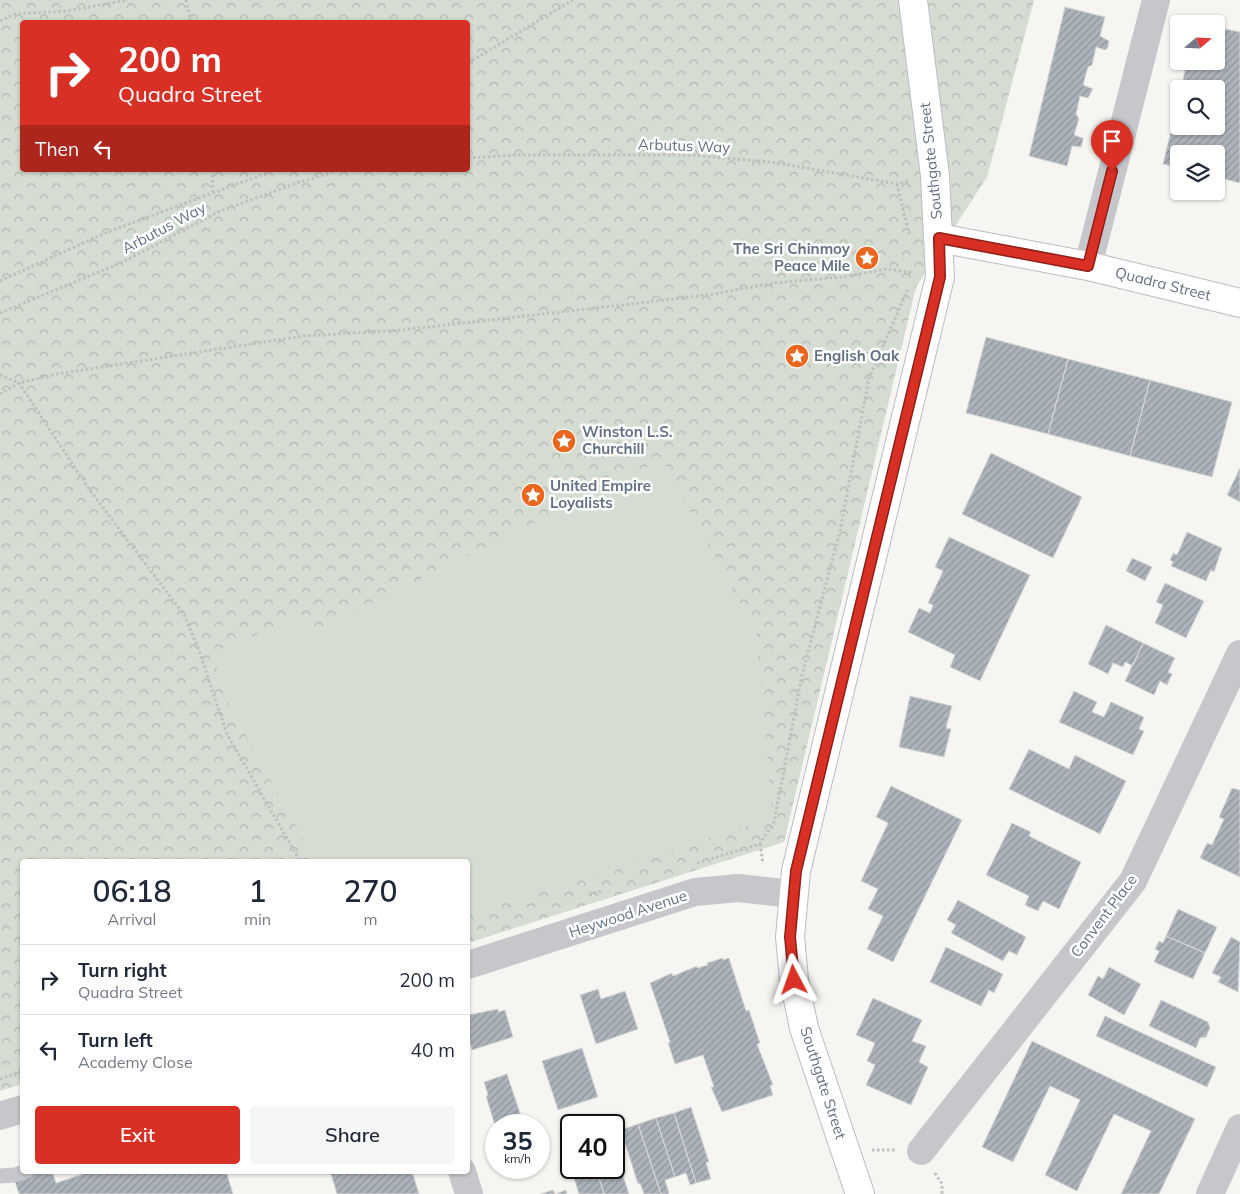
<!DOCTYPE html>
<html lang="en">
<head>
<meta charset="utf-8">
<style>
	:root { --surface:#fff; --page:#f6f6f7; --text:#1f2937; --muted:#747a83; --line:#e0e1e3; --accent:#d93025 }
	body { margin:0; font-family:Mulish,sans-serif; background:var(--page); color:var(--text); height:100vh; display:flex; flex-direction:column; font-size:19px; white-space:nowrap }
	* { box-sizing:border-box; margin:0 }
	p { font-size:16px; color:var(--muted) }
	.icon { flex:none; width:28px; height:28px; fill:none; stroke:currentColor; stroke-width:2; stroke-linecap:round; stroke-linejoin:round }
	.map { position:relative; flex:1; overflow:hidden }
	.sheet { position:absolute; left:20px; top:859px; width:450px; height:315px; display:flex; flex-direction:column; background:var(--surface); border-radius:5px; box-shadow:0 1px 4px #0004 }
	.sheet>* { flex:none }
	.hud { position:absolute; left:20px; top:20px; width:450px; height:152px; border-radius:5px; box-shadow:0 1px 4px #0004; background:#d93025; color:#fff; overflow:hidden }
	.needle { width:32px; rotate:71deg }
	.fabs { position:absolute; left:1170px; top:15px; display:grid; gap:10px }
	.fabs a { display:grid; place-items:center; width:55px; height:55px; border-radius:5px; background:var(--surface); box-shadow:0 1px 4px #0004; font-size:25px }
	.speed { position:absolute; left:485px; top:1114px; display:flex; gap:10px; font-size:25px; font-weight:700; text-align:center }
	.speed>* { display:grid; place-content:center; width:65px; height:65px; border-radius:50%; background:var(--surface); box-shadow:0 1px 4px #0004; line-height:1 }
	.speed small { font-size:12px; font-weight:400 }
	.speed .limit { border:2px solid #111; border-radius:8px; background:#fff; color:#111 }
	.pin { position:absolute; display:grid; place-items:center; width:42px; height:42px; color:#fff; margin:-51px -21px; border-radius:50% 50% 50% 0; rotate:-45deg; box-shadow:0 0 5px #0007 }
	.pin .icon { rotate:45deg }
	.me { position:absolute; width:55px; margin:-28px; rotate:356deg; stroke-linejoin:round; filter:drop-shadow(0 0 4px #0008) }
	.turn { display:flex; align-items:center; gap:18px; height:105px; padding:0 15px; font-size:22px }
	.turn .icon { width:65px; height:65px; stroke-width:2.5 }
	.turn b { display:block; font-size:35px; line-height:42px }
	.then { display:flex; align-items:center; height:48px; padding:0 15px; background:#0003; gap:10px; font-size:19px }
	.eta { display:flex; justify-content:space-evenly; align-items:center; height:85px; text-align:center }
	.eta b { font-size:30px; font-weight:600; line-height:35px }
	.action { display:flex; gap:10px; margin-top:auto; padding:10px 15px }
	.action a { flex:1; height:58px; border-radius:5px; background:var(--accent); color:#fff; font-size:20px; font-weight:600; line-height:58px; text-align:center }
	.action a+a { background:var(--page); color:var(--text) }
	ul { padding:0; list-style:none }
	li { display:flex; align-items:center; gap:15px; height:70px; padding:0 15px; border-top:1px solid var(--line) }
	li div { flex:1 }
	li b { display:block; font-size:19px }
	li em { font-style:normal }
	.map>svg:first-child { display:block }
</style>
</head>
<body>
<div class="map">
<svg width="1240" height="1194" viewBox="0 0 1240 1194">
	<defs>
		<pattern id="park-crowns" width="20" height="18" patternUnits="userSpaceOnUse" patternTransform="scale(1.25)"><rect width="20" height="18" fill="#d5ddd2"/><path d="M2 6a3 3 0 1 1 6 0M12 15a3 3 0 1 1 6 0" fill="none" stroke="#b0b8b0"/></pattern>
		<pattern id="building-hatch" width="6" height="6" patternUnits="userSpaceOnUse" patternTransform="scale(1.25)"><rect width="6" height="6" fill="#adb3ba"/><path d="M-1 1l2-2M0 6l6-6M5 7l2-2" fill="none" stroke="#90969d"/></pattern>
	</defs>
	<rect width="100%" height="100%" fill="#f5f6f1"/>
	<path fill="url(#park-crowns)" fill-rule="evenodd" d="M 0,0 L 1034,0 L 987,177 L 916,287 L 784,842 L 468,943 L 468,861 L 22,861 L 22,1084 L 0,1091 ZM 22,22 L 468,22 L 468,170 L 22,170 Z"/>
	<path fill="#d5ddd2" d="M 662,459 L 756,633 L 772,809 L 762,821 L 468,915 L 468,861 L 315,861 L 227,701 L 213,655 L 302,614 L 313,632 Z"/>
	<path fill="url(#building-hatch)" stroke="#d6d7d4" d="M 1065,7 L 1105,17 L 1100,36 L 1109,41 L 1108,47 L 1105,50 L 1096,47 L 1092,65 L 1088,67 L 1083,85 L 1093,89 L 1088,98 L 1080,96 L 1076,114 L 1079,119 L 1074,135 L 1083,138 L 1083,140 L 1081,147 L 1072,146 L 1067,166 L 1029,156 Z
		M 1216,27 L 1240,32 L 1240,183 L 1216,177 L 1216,154 L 1179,154 L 1179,168 L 1163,164 L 1179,97 L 1179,126 L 1216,126 L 1216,89 L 1181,89 L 1187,61 L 1216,61 Z
		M 986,337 L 1068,359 L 1048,434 L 966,413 Z
		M 1068,359 L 1150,380 L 1130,456 L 1048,434 Z
		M 1150,380 L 1232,402 L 1212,477 L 1130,456 Z
		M 991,453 L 1082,497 L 1053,558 L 962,514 Z
		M 1240,468 L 1240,502 L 1227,495 Z
		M 1187,532 L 1222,548 L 1214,572 L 1211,570 L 1206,581 L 1171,566 L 1173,562 L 1170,560 L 1173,553 L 1177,555 Z
		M 949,537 L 1030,575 L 980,681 L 950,667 L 955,655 L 908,632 L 919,608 L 930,613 L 933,605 L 928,603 L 943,571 L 935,567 Z
		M 1132,558 L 1152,567 L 1145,581 L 1126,571 Z
		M 1165,583 L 1204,601 L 1186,638 L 1155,623 L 1163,605 L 1156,602 Z
		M 1106,625 L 1143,643 L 1133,666 L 1125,662 L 1123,667 L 1113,663 L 1108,674 L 1088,664 Z
		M 1143,643 L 1175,658 L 1168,672 L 1172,674 L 1167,685 L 1160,681 L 1154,695 L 1125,681 Z
		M 1074,691 L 1097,702 L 1092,712 L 1104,717 L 1111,702 L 1144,717 L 1139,729 L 1144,731 L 1133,755 L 1059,722 Z
		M 910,696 L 952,706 L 946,728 L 951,729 L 944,757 L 899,747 Z
		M 1029,749 L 1069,769 L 1075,755 L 1126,781 L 1100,834 L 1009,789 Z
		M 891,786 L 962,820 L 893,962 L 867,949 L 883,916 L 868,909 L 878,889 L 861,881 L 888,823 L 876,817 Z
		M 1232,788 L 1240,790 L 1240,877 L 1200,858 L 1207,843 L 1212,845 L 1224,819 L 1219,817 Z
		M 1012,823 L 1031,832 L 1029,836 L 1081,862 L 1059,909 L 1043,901 L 1038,911 L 1025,905 L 1029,896 L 986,875 Z
		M 958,900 L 1026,937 L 1017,955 L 1009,951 L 1003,961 L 951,933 L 956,925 L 947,920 Z
		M 1178,909 L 1217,927 L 1205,953 L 1166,936 Z
		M 1166,936 L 1205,953 L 1193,979 L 1154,962 L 1159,951 L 1155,949 L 1159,941 L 1163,943 Z
		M 1231,937 L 1240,942 L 1238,992 L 1218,982 L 1221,977 L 1212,973 Z
		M 946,947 L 1003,974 L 994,993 L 989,990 L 981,1006 L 930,982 Z
		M 723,958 L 723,960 L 729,958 L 746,1011 L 749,1010 L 760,1043 L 757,1044 L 773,1085 L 770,1086 L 773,1095 L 722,1112 L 711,1087 L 714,1087 L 703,1055 L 675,1064 L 668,1043 L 670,1042 L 650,983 L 672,973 L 673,976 L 697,966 L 697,968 L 708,965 L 707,963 Z
		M 1109,967 L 1141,984 L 1124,1015 L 1088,995 L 1098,976 L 1103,979 Z
		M 598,989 L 601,999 L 625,991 L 638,1029 L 596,1044 L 580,995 Z
		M 873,998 L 922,1020 L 912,1041 L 926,1046 L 919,1062 L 928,1067 L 911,1105 L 866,1085 L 875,1065 L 867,1061 L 875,1043 L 856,1035 Z
		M 1161,1000 L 1208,1022 L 1210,1028 L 1206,1037 L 1200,1038 L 1196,1048 L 1149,1026 Z
		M 498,1009 L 498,1012 L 505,1010 L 513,1037 L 472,1050 L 468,1036 L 468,1015 Z
		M 1105,1016 L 1216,1067 L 1207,1087 L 1096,1036 Z
		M 1032,1041 L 1195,1119 L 1159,1194 L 1121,1194 L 1151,1131 L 1114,1114 L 1077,1191 L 1045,1175 L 1080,1100 L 1050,1086 L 1013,1162 L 982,1147 Z
		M 582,1048 L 598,1097 L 558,1110 L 542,1061 Z
		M 507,1074 L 524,1125 L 496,1125 L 496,1129 L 486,1096 L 488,1095 L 484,1082 Z
		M 691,1107 L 709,1162 L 706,1162 L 711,1179 L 696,1183 L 674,1113 Z
		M 674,1113 L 696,1183 L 690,1185 L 686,1173 L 675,1177 L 656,1118 Z
		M 656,1118 L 675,1177 L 665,1180 L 669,1193 L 667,1194 L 661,1194 L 638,1124 Z
		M 638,1124 L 661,1194 L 644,1194 L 640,1183 L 638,1184 L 621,1130 Z
		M 616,1154 L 629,1194 L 604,1194 L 596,1168 L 614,1168 L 614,1155 Z
		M 571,1168 L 596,1168 L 604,1194 L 579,1194 Z
		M 38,1171 L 52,1171 L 56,1183 L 92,1171 L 226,1171 L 233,1194 L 19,1194 L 14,1179 Z
		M 330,1171 L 412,1171 L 419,1194 L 337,1194 Z
		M 553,1190 L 555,1194 L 566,1190 L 567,1194 L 540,1194 Z"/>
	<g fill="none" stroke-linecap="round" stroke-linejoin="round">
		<g stroke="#b9bcc1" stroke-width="30">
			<path id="secondary" d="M 939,238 L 1088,266 L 1240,303
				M 860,1194 L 804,1028 L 794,980 L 790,937 L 796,871 L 940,277 L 935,176 L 913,0"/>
		</g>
		<path stroke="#bebfc2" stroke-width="3" stroke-dasharray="2.5 2.5" stroke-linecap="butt" d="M 186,0 L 191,22
			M 0,21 L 15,14 L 67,11 L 128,0
			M 468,63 L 573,0
			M 468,158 L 517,155 L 693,155 L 778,163 L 897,184 L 909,181
			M 212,170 L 213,192
			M 897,184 L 909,234
			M 0,281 L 105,233 L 275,170
			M 0,313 L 123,262 L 218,212 L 294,184 L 340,170
			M 0,375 L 19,383 L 89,489 L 184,615 L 198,648 L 227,734 L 300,861
			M 0,394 L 19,383 L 57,374 L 303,336 L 402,330 L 648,302 L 714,294 L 773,283 L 842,277 L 886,269 L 914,273
			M 760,844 L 763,864
			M 697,863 L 760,844 L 774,822 L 802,675 L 840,531 L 869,378 L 908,289
			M 589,895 L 602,891
			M 0,1079 L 22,1071
			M 872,1150 L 896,1150
			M 935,1173 L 942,1184 L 942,1194"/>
		<path stroke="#c5c7cb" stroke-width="15" d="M 0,1176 L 15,1175 L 27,1171"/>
		<path stroke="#c5c7cb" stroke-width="28" d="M 1088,266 L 1156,0
			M 468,965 L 695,892 L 738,888 L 793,894
			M 0,1116 L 22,1109
			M 921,1151 L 1133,881 L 1240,654
			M 462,1171 L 469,1194
			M 1210,1194 L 1240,1128"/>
		<use href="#secondary" stroke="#fff" stroke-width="28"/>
	</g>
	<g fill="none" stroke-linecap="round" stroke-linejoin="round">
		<g stroke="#8d1f18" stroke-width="12">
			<path id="route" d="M 794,980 L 790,937 L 796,871 L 940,277 L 939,238 L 1088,266 L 1112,171"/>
		</g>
		<use href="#route" stroke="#d93025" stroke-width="9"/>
	</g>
	<defs>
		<g id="sight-disc" transform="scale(1.25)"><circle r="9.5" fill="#e9671e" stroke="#fff"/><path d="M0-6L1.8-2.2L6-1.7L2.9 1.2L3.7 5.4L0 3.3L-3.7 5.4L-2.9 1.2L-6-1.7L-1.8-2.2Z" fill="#fff"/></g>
	</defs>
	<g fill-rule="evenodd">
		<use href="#sight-disc" x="867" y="258"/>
		<use href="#sight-disc" x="797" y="356"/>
		<use href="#sight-disc" x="564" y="441"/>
		<use href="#sight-disc" x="533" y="495"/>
	</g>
	<g text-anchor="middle" stroke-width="5" stroke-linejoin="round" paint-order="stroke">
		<g font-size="15" fill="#637184" stroke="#fff">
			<text transform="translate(684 146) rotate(2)" y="5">Arbutus Way</text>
			<text transform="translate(931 161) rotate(-96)" y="5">Southgate Street</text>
			<text transform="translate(164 228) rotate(-28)" y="5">Arbutus Way</text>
			<text transform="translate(1163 284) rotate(14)" y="5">Quadra Street</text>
			<text transform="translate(628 914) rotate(-18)" y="5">Heywood Avenue</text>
			<text transform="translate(1104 916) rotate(-53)" y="5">Convent Place</text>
			<text transform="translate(823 1083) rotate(72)" y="5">Southgate Street</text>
		</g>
		<g font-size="15" font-weight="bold" fill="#637184" stroke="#fff" text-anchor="start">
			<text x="850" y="254" text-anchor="end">The Sri Chinmoy<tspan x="850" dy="17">Peace Mile</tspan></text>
			<text x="814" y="361">English Oak</text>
			<text x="582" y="437">Winston L.S.<tspan x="582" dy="17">Churchill</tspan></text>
			<text x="550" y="491">United Empire<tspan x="550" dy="17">Loyalists</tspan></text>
		</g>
	</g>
</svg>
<div class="fabs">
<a><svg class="needle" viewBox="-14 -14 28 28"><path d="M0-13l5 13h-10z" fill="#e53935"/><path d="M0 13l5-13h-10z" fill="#747a83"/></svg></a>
<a><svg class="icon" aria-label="search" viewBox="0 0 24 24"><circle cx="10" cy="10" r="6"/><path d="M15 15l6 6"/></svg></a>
<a><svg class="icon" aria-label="layers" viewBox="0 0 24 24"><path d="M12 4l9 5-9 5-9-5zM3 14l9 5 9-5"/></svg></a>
</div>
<div class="speed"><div>35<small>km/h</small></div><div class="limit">40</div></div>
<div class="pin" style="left:1112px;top:171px;background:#d93025"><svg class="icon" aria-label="arrive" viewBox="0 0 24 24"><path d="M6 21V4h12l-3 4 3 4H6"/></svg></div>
<svg class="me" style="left:794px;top:980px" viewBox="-20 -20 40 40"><path d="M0-17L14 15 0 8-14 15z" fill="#d93025" stroke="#fff" stroke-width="4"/></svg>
<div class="hud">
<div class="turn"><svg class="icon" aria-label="right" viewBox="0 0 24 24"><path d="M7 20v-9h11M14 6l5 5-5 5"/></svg><div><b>200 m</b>Quadra Street</div></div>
<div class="then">Then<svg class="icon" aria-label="left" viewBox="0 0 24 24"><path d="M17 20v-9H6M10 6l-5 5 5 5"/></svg></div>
</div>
<section class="sheet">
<div class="eta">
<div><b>06:18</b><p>Arrival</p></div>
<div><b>1</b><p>min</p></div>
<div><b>270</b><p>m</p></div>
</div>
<ul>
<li><svg class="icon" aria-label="right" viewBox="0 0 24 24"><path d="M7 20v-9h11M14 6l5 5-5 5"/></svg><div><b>Turn right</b><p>Quadra Street</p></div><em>200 m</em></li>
<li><svg class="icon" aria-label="left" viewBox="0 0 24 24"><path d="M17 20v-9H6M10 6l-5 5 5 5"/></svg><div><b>Turn left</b><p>Academy Close</p></div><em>40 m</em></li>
</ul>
<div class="action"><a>Exit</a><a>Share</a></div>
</section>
</div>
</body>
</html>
